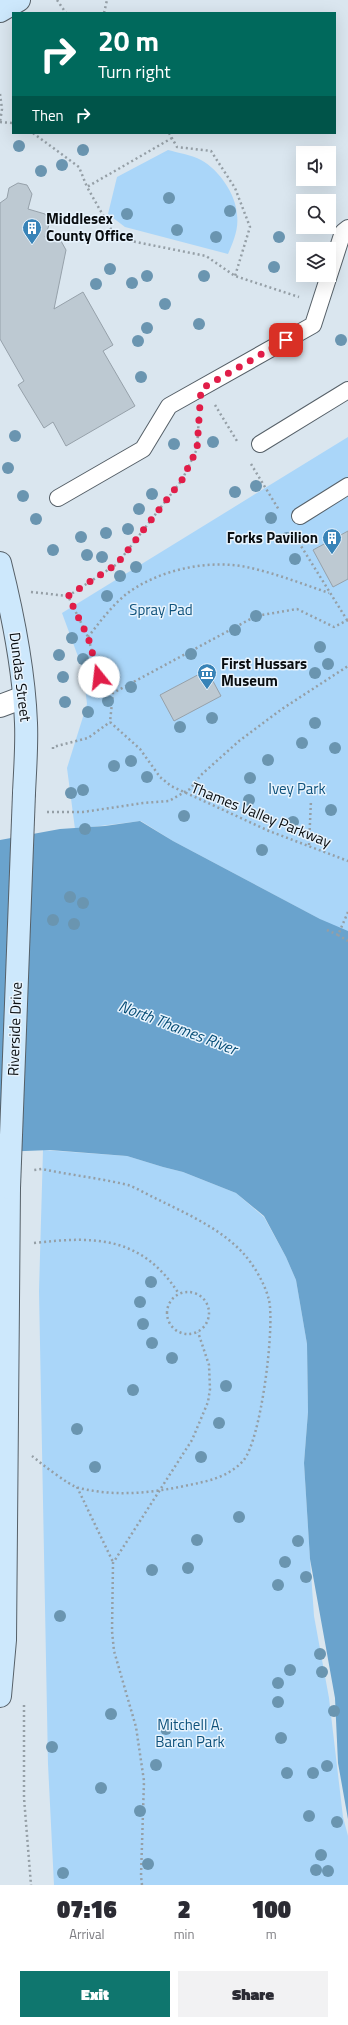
<!DOCTYPE html>
<html lang="en">
<head>
<meta charset="utf-8">
<style>
	:root { --surface:#fff; --page:#f2f2f3; --text:#2b2b33; --muted:#7c7c81; --accent:#0f766e }
	body { margin:0; font-family:"Titillium Web",sans-serif; background:var(--page); color:var(--text); height:100vh; display:flex; flex-direction:column; font-size:15px; white-space:nowrap }
	* { box-sizing:border-box; margin:0 }
	p { font-size:13px; color:var(--muted) }
	.icon { flex:none; width:22px; height:22px; fill:none; stroke:currentColor; stroke-width:2; stroke-linecap:round; stroke-linejoin:round }
	.map { position:relative; height:1885px; overflow:hidden }
	.details { display:flex; flex-direction:column; background:var(--surface); flex:1 }
	.details>* { flex:none }
	.banner { position:absolute; left:12px; top:12px; width:324px; height:122px; border-radius:0px; box-shadow:0 4px 16px #0002; background:#00695c; color:#fff; overflow:hidden }
	.buttons { position:absolute; left:296px; top:146px; display:grid; gap:8px }
	.buttons a { display:grid; place-items:center; width:40px; height:40px; border-radius:0px; background:var(--surface); box-shadow:0 4px 16px #0002; font-size:20px }
	.pin { position:absolute; display:grid; place-items:center; width:34px; height:34px; color:#fff; margin:-17px; border-radius:8px; box-shadow:0 2px 6px #0006 }
	.me { position:absolute; width:44px; margin:-22px; rotate:344deg; stroke-linejoin:round; filter:drop-shadow(0 0 3px #0008) }
	.turn { display:flex; align-items:center; gap:14px; height:84px; padding:0 20px; font-size:18px }
	.turn .icon { width:52px; height:52px; stroke-width:2.5 }
	.turn b { display:block; font-size:28px; line-height:34px }
	.then { display:flex; align-items:center; height:38px; padding:0 20px; background:#0003; gap:8px; font-size:15px }
	.eta { display:flex; justify-content:space-evenly; align-items:center; height:68px; text-align:center }
	.eta b { font-size:24px; font-weight:800; line-height:28px }
	.action { display:flex; gap:8px; margin-top:auto; padding:8px 20px }
	.action a { flex:1; height:46px; border-radius:0px; background:var(--accent); color:#fff; font-size:16px; font-weight:800; line-height:46px; text-align:center }
	.action a+a { background:var(--page); color:var(--text) }
	.map>svg:first-child { display:block }
</style>
</head>
<body>
<div class="map">
<svg width="348" height="1885" viewBox="0 0 348 1885">
	<rect width="100%" height="100%" fill="#dae6ef"/>
	<path fill="#aad6f9" d="M 168,150 C 179,153 192,155 201,160 C 219,170 236,194 237,215 C 239,229 233,242 228,254 L 125,227 L 108,214 L 117,177 Z
		M 348,437 L 348,934 L 173,841 L 141,821 L 75,829 L 67,768 L 87,704 L 83,670 L 62,613 Z
		M 43,1150 L 127,1156 L 163,1167 L 183,1172 L 236,1193 L 264,1217 L 286,1257 L 296,1280 L 307,1344 L 308,1412 L 304,1463 L 310,1559 L 314,1616 L 329,1698 L 343,1817 L 348,1836 L 348,1885 L 54,1885 L 48,1764 L 39,1291 Z"/>
	<path fill="#6aa3cd" d="M 140,821 L 173,841 L 320,919 L 348,931 L 348,1819 L 338,1763 L 335,1698 L 310,1559 L 304,1463 L 308,1412 L 307,1344 L 296,1280 L 286,1257 L 264,1216 L 236,1193 L 183,1172 L 163,1167 L 127,1156 L 50,1150 L 0,1152 L 0,840 L 60,829 L 105,826 Z"/>
	<path fill="#bdc9d2" stroke="#96a1aa" d="M 18,183 L 27,185 L 32,194 L 28,209 L 45,214 L 50,222 L 45,237 L 61,241 L 66,250 L 54,309 L 83,292 L 113,345 L 103,351 L 135,406 L 66,446 L 53,422 L 44,428 L 18,385 L 24,381 L 0,339 L 0,203 L 7,198 L 9,188 Z
		M 348,531 L 348,579 L 333,587 L 313,550 Z
		M 207,670 L 221,696 L 174,721 L 160,695 Z"/>
	<g fill="none" stroke-linecap="round" stroke-linejoin="round">
		<g stroke="#566068" stroke-width="18">
			<path id="service" d="M 260,444 L 348,390
				M 58,498 L 143,449 L 169,406 L 313,325 L 343,232 L 348,228
				M 300,516 L 348,486"/>
		</g>
		<g stroke="#566068" stroke-width="24">
			<path id="minor" d="M 0,706 L 24,697"/>
		</g>
		<g stroke="#566068" stroke-width="24">
			<path id="secondary" d="M 0,11 L 19,0
				M 0,563 C 13,615 24,669 26,723 C 27,746 25,770 24,793
				M 0,1696 L 5,1640 L 9,1188"/>
		</g>
		<path stroke="#959fa6" stroke-width="2.5" stroke-dasharray="2 3" stroke-linecap="butt" d="M 57,0 L 66,13
			M 104,13 L 107,0
			M 0,94 L 2,109 L 0,122
			M 0,122 L 13,123
			M 33,133 L 79,167 L 87,187
			M 169,133 L 177,147 L 211,151 L 235,188 L 250,227 L 235,276
			M 172,138 L 87,187 L 116,238 L 206,256 L 235,276 L 299,297
			M 215,405 L 237,441
			M 251,464 L 279,510
			M 296,538 L 347,620
			M 31,592 L 68,596 L 88,637 L 99,677 L 113,693
			M 68,596 L 117,564 L 182,480 L 197,449 L 199,415
			M 348,620 L 334,627 L 297,609 L 256,616 L 113,693 L 110,722 L 140,749 L 160,777 L 171,786 L 269,831 L 348,861
			M 88,637 C 99,623 110,608 124,596 C 156,570 210,558 251,568 C 277,574 303,584 329,593
			M 53,749 L 53,747 L 88,738 L 110,722
			M 47,812 L 83,812 L 143,803 L 169,801 L 190,789 L 201,775 L 239,741 L 282,709 L 348,666
			M 309,845 L 311,800
			M 348,912 L 338,935 L 348,941
			M 327,930 L 338,935
			M 34,1243 C 95,1236 142,1236 179,1294
			M167 1313a21 21 0 1 1 42 0a21 21 0 1 1-42 0Z
			M 32,1456 C 42,1464 68,1485 79,1488 C 117,1497 152,1493 189,1485 C 209,1481 228,1477 243,1461 C 261,1441 275,1327 269,1300 C 265,1284 254,1265 243,1253 C 220,1228 185,1213 155,1198 C 146,1194 137,1188 128,1185 C 99,1178 70,1175 42,1169 L 34,1170
			M 77,1487 L 113,1562
			M 24,1705 L 24,1798 L 31,1885
			M 142,1885 L 141,1876 L 144,1781 L 136,1727 L 114,1651 L 112,1631 L 113,1563 L 192,1440 L 208,1402 L 210,1389 L 209,1365 L 198,1332"/>
		<use href="#service" stroke="#fff" stroke-width="16"/>
		<use href="#minor" stroke="#fff" stroke-width="22"/>
		<use href="#secondary" stroke="#cde8fc" stroke-width="22"/>
		<g stroke="#566068" stroke-width="24" stroke-linecap="butt">
			<path id="secondary-bridge" d="M 9,1188 L 24,793"/>
		</g>
		<use href="#secondary-bridge" stroke="#cde8fc" stroke-width="22"/>
	</g>
	<g fill="#6a95b0">
		<circle cx="19" cy="146" r="6"/>
		<circle cx="83" cy="150" r="6"/>
		<circle cx="62" cy="165" r="6"/>
		<circle cx="41" cy="171" r="6"/>
		<circle cx="169" cy="198" r="6"/>
		<circle cx="230" cy="211" r="6"/>
		<circle cx="127" cy="214" r="6"/>
		<circle cx="177" cy="230" r="6"/>
		<circle cx="216" cy="237" r="6"/>
		<circle cx="279" cy="237" r="6"/>
		<circle cx="274" cy="267" r="6"/>
		<circle cx="110" cy="269" r="6"/>
		<circle cx="147" cy="276" r="6"/>
		<circle cx="204" cy="276" r="6"/>
		<circle cx="132" cy="283" r="6"/>
		<circle cx="96" cy="284" r="6"/>
		<circle cx="165" cy="304" r="6"/>
		<circle cx="199" cy="324" r="6"/>
		<circle cx="147" cy="328" r="6"/>
		<circle cx="341" cy="340" r="6"/>
		<circle cx="138" cy="341" r="6"/>
		<circle cx="141" cy="377" r="6"/>
		<circle cx="15" cy="436" r="6"/>
		<circle cx="213" cy="442" r="6"/>
		<circle cx="174" cy="444" r="6"/>
		<circle cx="8" cy="468" r="6"/>
		<circle cx="256" cy="486" r="6"/>
		<circle cx="235" cy="492" r="6"/>
		<circle cx="152" cy="494" r="6"/>
		<circle cx="23" cy="496" r="6"/>
		<circle cx="139" cy="509" r="6"/>
		<circle cx="271" cy="518" r="6"/>
		<circle cx="36" cy="519" r="6"/>
		<circle cx="128" cy="529" r="6"/>
		<circle cx="106" cy="533" r="6"/>
		<circle cx="81" cy="537" r="6"/>
		<circle cx="287" cy="538" r="6"/>
		<circle cx="53" cy="550" r="6"/>
		<circle cx="87" cy="555" r="6"/>
		<circle cx="102" cy="557" r="6"/>
		<circle cx="295" cy="559" r="6"/>
		<circle cx="136" cy="567" r="6"/>
		<circle cx="120" cy="576" r="6"/>
		<circle cx="107" cy="596" r="6"/>
		<circle cx="256" cy="616" r="6"/>
		<circle cx="235" cy="630" r="6"/>
		<circle cx="72" cy="638" r="6"/>
		<circle cx="320" cy="647" r="6"/>
		<circle cx="191" cy="654" r="6"/>
		<circle cx="59" cy="655" r="6"/>
		<circle cx="83" cy="659" r="6"/>
		<circle cx="328" cy="664" r="6"/>
		<circle cx="315" cy="673" r="6"/>
		<circle cx="63" cy="677" r="6"/>
		<circle cx="131" cy="687" r="6"/>
		<circle cx="108" cy="701" r="6"/>
		<circle cx="65" cy="702" r="6"/>
		<circle cx="88" cy="712" r="6"/>
		<circle cx="212" cy="718" r="6"/>
		<circle cx="315" cy="723" r="6"/>
		<circle cx="180" cy="727" r="6"/>
		<circle cx="302" cy="743" r="6"/>
		<circle cx="335" cy="748" r="6"/>
		<circle cx="268" cy="760" r="6"/>
		<circle cx="131" cy="761" r="6"/>
		<circle cx="114" cy="766" r="6"/>
		<circle cx="147" cy="777" r="6"/>
		<circle cx="250" cy="778" r="6"/>
		<circle cx="83" cy="790" r="6"/>
		<circle cx="71" cy="793" r="6"/>
		<circle cx="249" cy="800" r="6"/>
		<circle cx="331" cy="810" r="6"/>
		<circle cx="184" cy="816" r="6"/>
		<circle cx="293" cy="822" r="6"/>
		<circle cx="85" cy="829" r="6"/>
		<circle cx="262" cy="850" r="6"/>
		<circle cx="70" cy="897" r="6"/>
		<circle cx="83" cy="903" r="6"/>
		<circle cx="53" cy="920" r="6"/>
		<circle cx="74" cy="924" r="6"/>
		<circle cx="151" cy="1282" r="6"/>
		<circle cx="140" cy="1302" r="6"/>
		<circle cx="143" cy="1324" r="6"/>
		<circle cx="152" cy="1343" r="6"/>
		<circle cx="172" cy="1358" r="6"/>
		<circle cx="226" cy="1386" r="6"/>
		<circle cx="133" cy="1390" r="6"/>
		<circle cx="219" cy="1423" r="6"/>
		<circle cx="77" cy="1429" r="6"/>
		<circle cx="201" cy="1457" r="6"/>
		<circle cx="95" cy="1467" r="6"/>
		<circle cx="239" cy="1517" r="6"/>
		<circle cx="197" cy="1540" r="6"/>
		<circle cx="298" cy="1541" r="6"/>
		<circle cx="285" cy="1562" r="6"/>
		<circle cx="188" cy="1568" r="6"/>
		<circle cx="152" cy="1570" r="6"/>
		<circle cx="306" cy="1577" r="6"/>
		<circle cx="278" cy="1585" r="6"/>
		<circle cx="60" cy="1616" r="6"/>
		<circle cx="320" cy="1654" r="6"/>
		<circle cx="290" cy="1670" r="6"/>
		<circle cx="322" cy="1672" r="6"/>
		<circle cx="278" cy="1683" r="6"/>
		<circle cx="278" cy="1702" r="6"/>
		<circle cx="334" cy="1711" r="6"/>
		<circle cx="111" cy="1714" r="6"/>
		<circle cx="166" cy="1729" r="6"/>
		<circle cx="281" cy="1738" r="6"/>
		<circle cx="52" cy="1747" r="6"/>
		<circle cx="156" cy="1765" r="6"/>
		<circle cx="327" cy="1766" r="6"/>
		<circle cx="287" cy="1773" r="6"/>
		<circle cx="313" cy="1773" r="6"/>
		<circle cx="101" cy="1788" r="6"/>
		<circle cx="140" cy="1811" r="6"/>
		<circle cx="309" cy="1816" r="6"/>
		<circle cx="337" cy="1822" r="6"/>
		<circle cx="321" cy="1855" r="6"/>
		<circle cx="148" cy="1864" r="6"/>
		<circle cx="316" cy="1870" r="6"/>
		<circle cx="328" cy="1871" r="6"/>
		<circle cx="63" cy="1873" r="6"/>
	</g>
	<g fill="none" stroke-linecap="round" stroke-linejoin="round">
		<path stroke="#e11d48" stroke-width="7" stroke-dasharray="0 12.6" d="M 99,677 L 88,637 L 68,596 L 117,564 L 182,480 L 197,449 L 201,389 L 286,340"/>
	</g>
	<defs>
		<g id="building-pin" transform="scale(1)"><path d="M0 17L-7.5 6A9.5 9.5 0 1 1 7.5 6Z" fill="#3883b7" stroke="#e7f3fd"/><path d="M-4-6H4V6H1V3H-1V6H-4ZM-2.5-4.3h1.7v1.8h-1.7ZM.8-4.3h1.7v1.8H.8ZM-2.5-1h1.7V.8h-1.7ZM.8-1h1.7V.8H.8Z" fill="#fff"/></g>
		<g id="museum-pin" transform="scale(1)"><path d="M0 17L-7.5 6A9.5 9.5 0 1 1 7.5 6Z" fill="#3883b7" stroke="#e7f3fd"/><path d="M0-6L6-3V-2H-6V-3ZM-5-1h2V3h-2ZM-1-1h2V3h-2ZM3-1h2V3H3ZM-6 4H6V6H-6Z" fill="#fff"/></g>
	</defs>
	<g fill-rule="evenodd">
		<use href="#building-pin" x="32" y="228"/>
		<use href="#building-pin" x="332" y="538"/>
		<use href="#museum-pin" x="207" y="673"/>
	</g>
	<g text-anchor="middle" stroke-width="3" stroke-linejoin="round" paint-order="stroke">
		<g font-size="15" font-weight="bold" fill="#090d10" stroke="#e7f3fd" text-anchor="start">
			<text x="46" y="224">Middlesex<tspan x="46" dy="17">County Office</tspan></text>
			<text x="318" y="543" text-anchor="end">Forks Pavilion</text>
			<text x="221" y="669">First Hussars<tspan x="221" dy="17">Museum</tspan></text>
		</g>
		<g font-size="15" fill="#0f527c" stroke="#e7f3fd">
			<text x="161" y="615">Spray Pad</text>
			<text x="297" y="794">Ivey Park</text>
			<text x="190" y="1730">Mitchell A.<tspan x="190" dy="17">Baran Park</tspan></text>
		</g>
		<g font-size="15" fill="#090d10" stroke="#e7f3fd">
			<text transform="translate(20 677) rotate(83)" y="5">Dundas Street</text>
			<text transform="translate(261 815) rotate(22)" y="5">Thames Valley Parkway</text>
			<text transform="translate(15 1029) rotate(-88)" y="5">Riverside Drive</text>
		</g>
		<g font-size="16" font-style="italic" fill="#084e77" stroke="#e7f3fd">
			<text transform="translate(178 1027) rotate(21)" y="6">North Thames River</text>
		</g>
	</g>
</svg>
<div class="buttons">
<a><svg class="icon" aria-label="sound" viewBox="0 0 24 24"><path d="M4 9h4l5-4v14l-5-4H4zM17 9q2 3 0 6"/></svg></a>
<a><svg class="icon" aria-label="search" viewBox="0 0 24 24"><circle cx="10" cy="10" r="6"/><path d="M15 15l6 6"/></svg></a>
<a><svg class="icon" aria-label="layers" viewBox="0 0 24 24"><path d="M12 4l9 5-9 5-9-5zM3 14l9 5 9-5"/></svg></a>
</div>
<div class="pin" style="left:286px;top:340px;background:#d93025"><svg class="icon" aria-label="arrive" viewBox="0 0 24 24"><path d="M6 21V4h12l-3 4 3 4H6"/></svg></div>
<svg class="me" style="left:99px;top:677px" viewBox="-20 -20 40 40"><circle r="19" fill="#fff"/><path d="M0-13L10 11 0 6-10 11z" fill="#e11d48"/></svg>
<div class="banner">
<div class="turn"><svg class="icon" aria-label="right" viewBox="0 0 24 24"><path d="M7 20v-9h11M14 6l5 5-5 5"/></svg><div><b>20 m</b>Turn right</div></div>
<div class="then">Then<svg class="icon" aria-label="right" viewBox="0 0 24 24"><path d="M7 20v-9h11M14 6l5 5-5 5"/></svg></div>
</div>
</div>
<section class="details">
<div class="eta">
<div><b>07:16</b><p>Arrival</p></div>
<div><b>2</b><p>min</p></div>
<div><b>100</b><p>m</p></div>
</div>
<div class="action"><a>Exit</a><a>Share</a></div>
</section>
</body>
</html>
